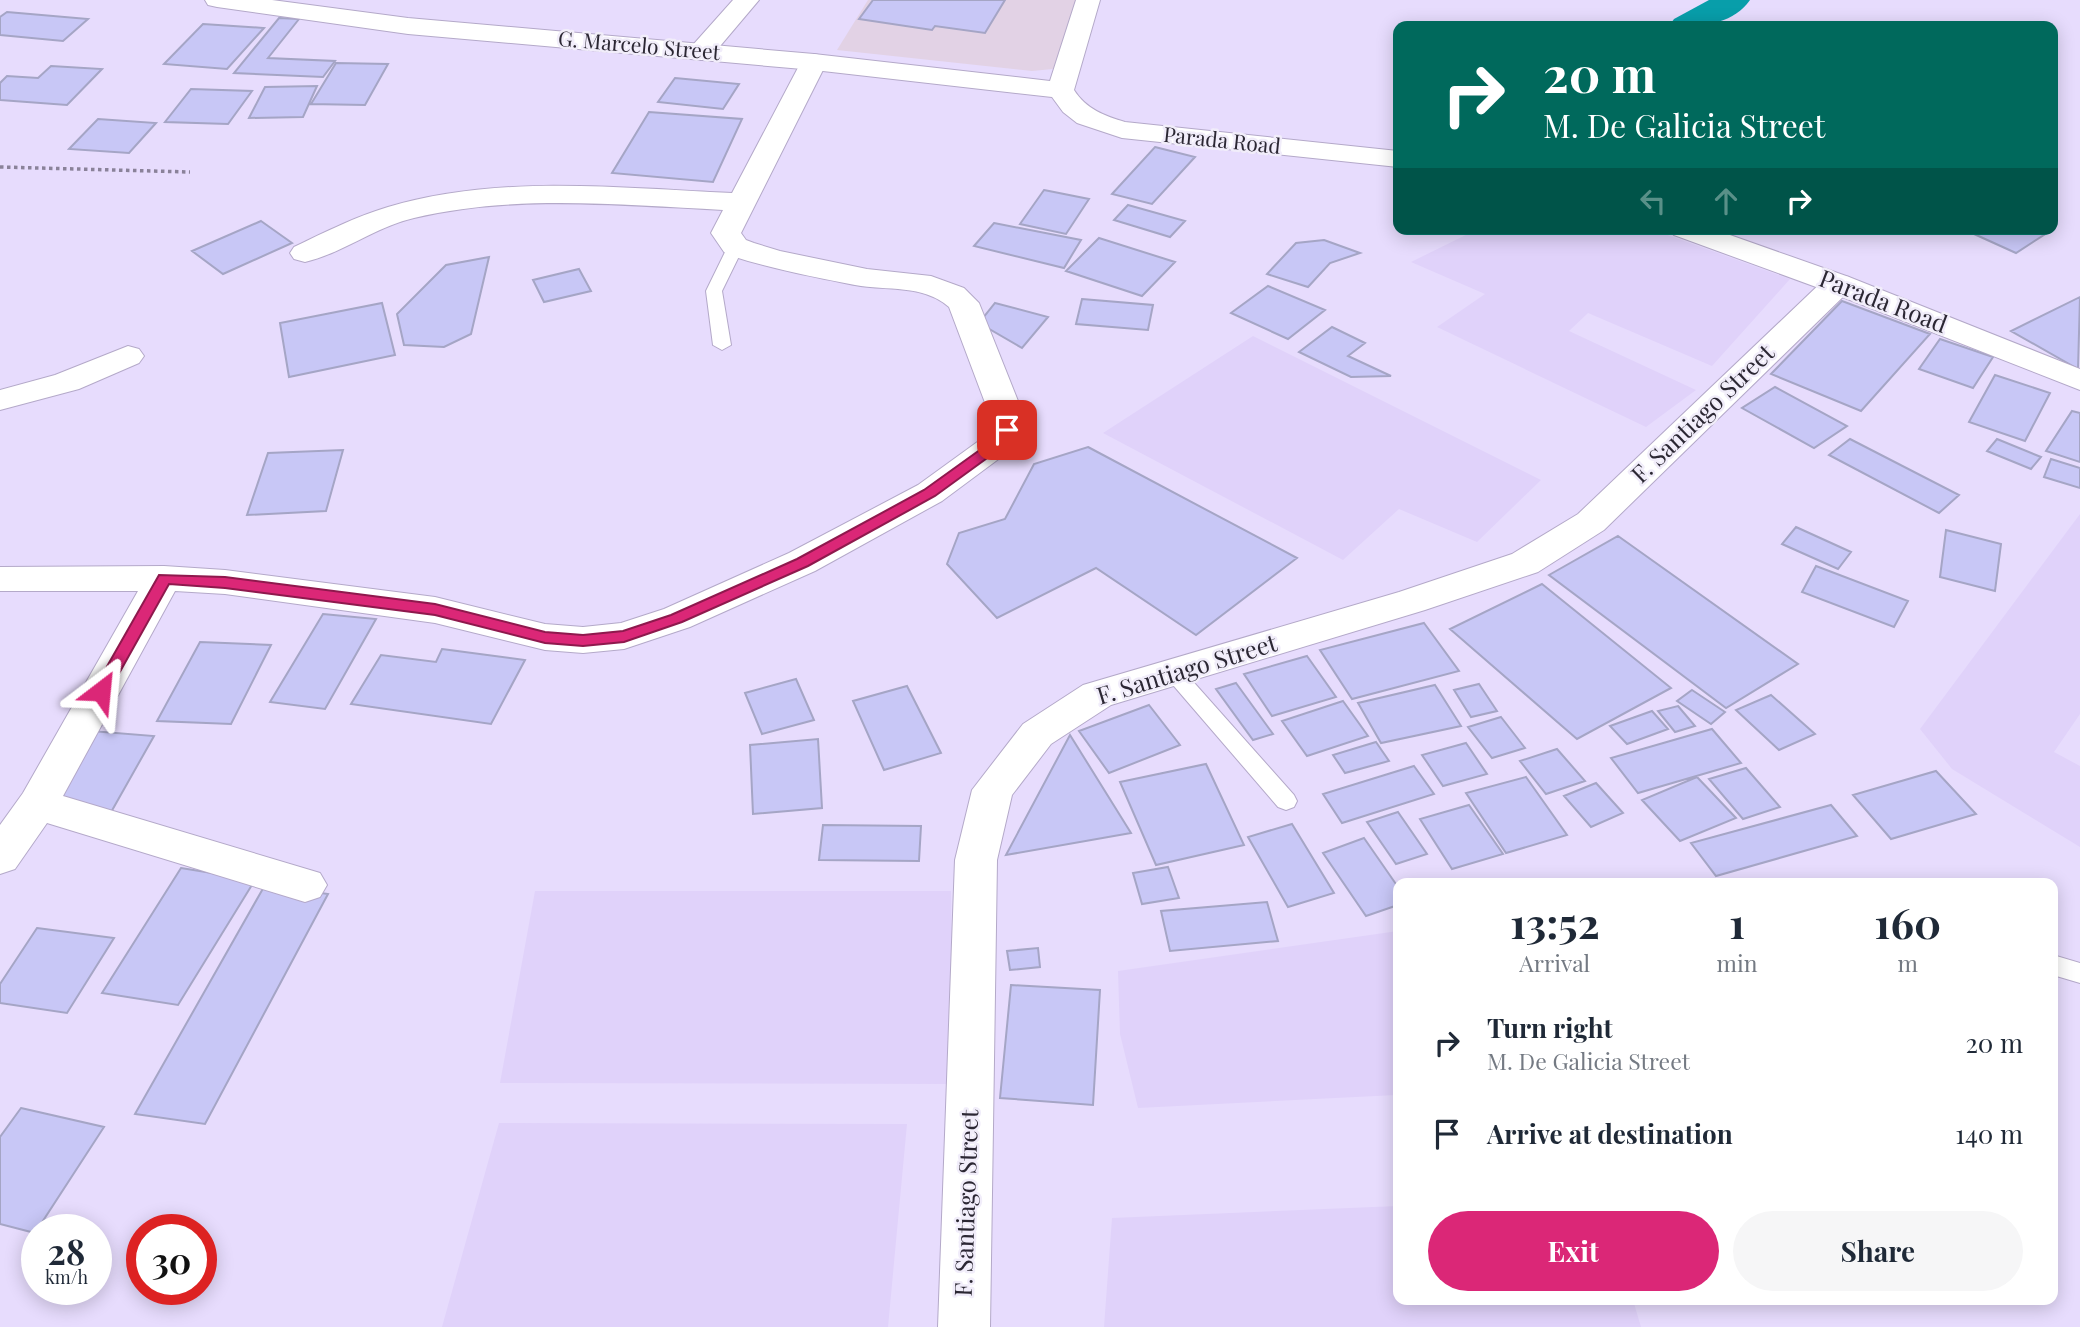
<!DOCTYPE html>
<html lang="en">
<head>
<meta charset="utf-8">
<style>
	:root { --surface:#fff; --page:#f6f6f7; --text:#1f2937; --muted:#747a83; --accent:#db2777 }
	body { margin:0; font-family:"Playfair Display",serif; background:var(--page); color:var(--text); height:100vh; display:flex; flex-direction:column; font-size:26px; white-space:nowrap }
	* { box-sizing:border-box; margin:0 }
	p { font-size:23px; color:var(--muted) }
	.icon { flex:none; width:38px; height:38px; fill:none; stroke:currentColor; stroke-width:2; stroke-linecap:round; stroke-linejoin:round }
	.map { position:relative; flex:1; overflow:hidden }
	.panel { position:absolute; left:1393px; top:878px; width:665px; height:427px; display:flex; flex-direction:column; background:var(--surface); border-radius:14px; box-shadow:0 4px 18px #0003 }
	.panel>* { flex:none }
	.hud { position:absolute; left:1393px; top:21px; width:665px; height:214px; border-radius:14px; box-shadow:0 4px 18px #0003; background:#00695c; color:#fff; overflow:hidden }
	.speed { position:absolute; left:21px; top:1214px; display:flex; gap:14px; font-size:35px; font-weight:700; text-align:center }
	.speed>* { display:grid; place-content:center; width:91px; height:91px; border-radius:50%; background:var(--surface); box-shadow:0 4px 18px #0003; line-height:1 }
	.speed small { font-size:18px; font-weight:400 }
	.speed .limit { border:10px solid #d22; background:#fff; color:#111 }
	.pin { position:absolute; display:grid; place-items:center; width:60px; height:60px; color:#fff; margin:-30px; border-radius:14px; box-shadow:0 4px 10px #0006 }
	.me { position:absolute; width:77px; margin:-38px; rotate:29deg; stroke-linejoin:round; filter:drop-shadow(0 0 5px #0008) }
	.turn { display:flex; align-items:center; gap:24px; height:147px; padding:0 35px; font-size:32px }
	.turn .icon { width:91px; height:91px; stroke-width:2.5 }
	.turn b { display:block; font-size:49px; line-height:60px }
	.lanes { display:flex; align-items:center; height:66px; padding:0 35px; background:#0003; justify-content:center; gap:35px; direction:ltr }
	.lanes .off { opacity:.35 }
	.eta { display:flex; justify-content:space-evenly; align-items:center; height:119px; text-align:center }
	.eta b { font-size:42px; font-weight:700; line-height:49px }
	.button { display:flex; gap:14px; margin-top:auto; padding:14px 35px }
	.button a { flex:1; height:80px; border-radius:42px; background:var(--accent); color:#fff; font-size:28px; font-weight:700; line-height:80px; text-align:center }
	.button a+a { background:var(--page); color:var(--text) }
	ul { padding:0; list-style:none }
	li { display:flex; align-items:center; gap:21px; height:91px; padding:0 35px }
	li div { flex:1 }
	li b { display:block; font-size:26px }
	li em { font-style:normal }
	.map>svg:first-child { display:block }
</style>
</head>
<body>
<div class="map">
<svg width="2080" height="1327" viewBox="0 0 2080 1327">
	<rect width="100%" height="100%" fill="#e7dcfd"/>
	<path fill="#e2d2e5" d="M 868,0 L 1077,0 L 1062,62 L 1053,69 L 1032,71 L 837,50 Z"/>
	<path fill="#e0d2fa" d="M 1478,229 L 1651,229 L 1790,279 L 1712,366 L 1588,313 L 1569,331 L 1696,390 L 1646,427 L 1437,327 L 1485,294 L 1411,262 Z
		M 1253,336 L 1541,480 L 1477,542 L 1399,509 L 1343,560 L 1103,433 Z
		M 2080,514 L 2080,714 L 2054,752 L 2080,766 L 2080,847 L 1952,769 L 1920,729 Z
		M 535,891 L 951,891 L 953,1084 L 500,1083 Z
		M 1398,931 L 1398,1103 L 1396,1095 L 1138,1108 L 1120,1034 L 1118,971 Z
		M 499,1123 L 907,1124 L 888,1327 L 442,1327 Z
		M 1398,1206 L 1398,1300 L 1633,1300 L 1641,1327 L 1104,1327 L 1112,1218 Z"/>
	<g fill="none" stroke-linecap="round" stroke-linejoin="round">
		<path fill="#089eaa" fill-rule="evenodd" d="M 1709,0 L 1750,0 C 1732,26 1697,27 1669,26 L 1674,19 Z"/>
	</g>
	<path fill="#c8c7f6" stroke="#a5a5c5" stroke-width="2" d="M 873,0 L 1005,0 L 985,33 L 935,26 L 932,30 L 859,19 Z
		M 7,12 L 88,19 L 63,41 L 0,35 L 0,17 Z
		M 279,18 L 299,19 L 268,58 L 335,61 L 323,77 L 234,73 Z
		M 203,24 L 264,28 L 227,69 L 164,64 Z
		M 336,63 L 388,64 L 365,105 L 311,104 Z
		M 51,66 L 102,69 L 67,105 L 0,100 L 0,83 L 7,76 L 38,78 Z
		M 675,78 L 739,84 L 723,109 L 658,102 Z
		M 317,86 L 303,117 L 249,118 L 265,87 Z
		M 191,89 L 252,91 L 228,124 L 165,122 Z
		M 649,112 L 742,119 L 713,182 L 612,173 Z
		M 98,119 L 156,123 L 129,153 L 69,149 Z
		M 1155,147 L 1195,157 L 1152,204 L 1112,194 Z
		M 1044,190 L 1089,199 L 1066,234 L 1020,224 Z
		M 1128,205 L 1185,221 L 1170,237 L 1114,220 Z
		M 261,221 L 292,243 L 223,274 L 192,251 Z
		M 994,223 L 1081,240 L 1064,268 L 974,246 Z
		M 1963,229 L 2046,229 L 2050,231 L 2016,253 Z
		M 1099,238 L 1175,262 L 1142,296 L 1066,271 Z
		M 1324,240 L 1360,253 L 1330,263 L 1308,287 L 1267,274 L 1296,243 Z
		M 489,257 L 471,334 L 444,347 L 404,345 L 397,314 L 446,265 Z
		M 579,269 L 591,291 L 544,302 L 533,280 Z
		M 1268,286 L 1325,310 L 1288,339 L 1231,313 Z
		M 2080,297 L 2078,369 L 2011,331 Z
		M 1082,299 L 1153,305 L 1148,330 L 1076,324 Z
		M 1842,301 L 1930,334 L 1861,411 L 1771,374 Z
		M 382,303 L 395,355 L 289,377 L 280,323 Z
		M 995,303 L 1048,317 L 1022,348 L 979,323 Z
		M 1332,327 L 1365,343 L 1348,356 L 1391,376 L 1351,377 L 1299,352 Z
		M 1940,339 L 1993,357 L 1973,388 L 1919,369 Z
		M 1995,375 L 2050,393 L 2025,441 L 1969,422 Z
		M 1775,387 L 1847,426 L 1814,448 L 1742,408 Z
		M 2072,411 L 2080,413 L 2080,462 L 2046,451 Z
		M 1850,439 L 1959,495 L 1939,513 L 1829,455 Z
		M 1997,439 L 2041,457 L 2031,469 L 1987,451 Z
		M 1088,447 L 1297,558 L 1196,635 L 1096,568 L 997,618 L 947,564 L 959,533 L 1005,519 L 1034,464 Z
		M 343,450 L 326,511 L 247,515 L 268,453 Z
		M 2051,459 L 2080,468 L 2080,488 L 2044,477 Z
		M 1796,527 L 1851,552 L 1838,569 L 1782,544 Z
		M 1946,530 L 2001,544 L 1995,591 L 1940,577 Z
		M 1618,536 L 1798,664 L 1726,708 L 1549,575 Z
		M 1816,566 L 1908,601 L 1894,627 L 1802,592 Z
		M 1542,584 L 1671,688 L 1577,739 L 1450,629 Z
		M 323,614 L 376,619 L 325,709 L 270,702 Z
		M 1424,623 L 1459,671 L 1352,699 L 1320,650 Z
		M 200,642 L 271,645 L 231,724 L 157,721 Z
		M 442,649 L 525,660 L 491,724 L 351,704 L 381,655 L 436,662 Z
		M 1307,656 L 1336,697 L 1272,716 L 1244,674 Z
		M 796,679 L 814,720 L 762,734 L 745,693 Z
		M 1236,683 L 1273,734 L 1253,740 L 1216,689 Z
		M 1479,684 L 1497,711 L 1471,717 L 1454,690 Z
		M 1435,685 L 1461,726 L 1381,743 L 1358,703 Z
		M 907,686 L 941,753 L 884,770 L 853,701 Z
		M 1692,690 L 1725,712 L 1711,724 L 1677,701 Z
		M 1771,695 L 1815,734 L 1779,750 L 1736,710 Z
		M 1343,701 L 1368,736 L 1307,756 L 1282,721 Z
		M 1149,705 L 1180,745 L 1109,773 L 1079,731 Z
		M 1678,706 L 1695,726 L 1675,732 L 1658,711 Z
		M 1652,711 L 1668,729 L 1627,744 L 1610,726 Z
		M 1501,717 L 1525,748 L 1492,758 L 1468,727 Z
		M 1712,729 L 1741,763 L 1638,793 L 1611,758 Z
		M 91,731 L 154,736 L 110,814 L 54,793 Z
		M 1070,735 L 1131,833 L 1006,855 Z
		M 818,739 L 822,808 L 753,814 L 750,745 Z
		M 1376,742 L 1389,761 L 1345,773 L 1333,755 Z
		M 1466,743 L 1487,774 L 1443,786 L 1422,755 Z
		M 1557,749 L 1585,781 L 1546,794 L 1520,761 Z
		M 1206,764 L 1244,845 L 1156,865 L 1120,782 Z
		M 1414,766 L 1434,794 L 1342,823 L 1323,794 Z
		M 1746,768 L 1780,807 L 1743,819 L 1709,779 Z
		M 1936,771 L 1976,814 L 1891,839 L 1853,795 Z
		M 1526,777 L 1567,835 L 1506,853 L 1466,793 Z
		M 1697,777 L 1736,818 L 1680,841 L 1642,800 Z
		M 1596,783 L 1623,813 L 1591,827 L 1564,796 Z
		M 1469,805 L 1503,854 L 1452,869 L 1420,819 Z
		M 1831,805 L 1857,836 L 1716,876 L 1691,843 Z
		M 1398,812 L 1427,854 L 1396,864 L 1367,822 Z
		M 1292,824 L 1334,893 L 1288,907 L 1248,837 Z
		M 823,825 L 921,826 L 919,861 L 819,860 Z
		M 1364,838 L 1398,887 L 1398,905 L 1366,916 L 1323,853 Z
		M 1168,867 L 1179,898 L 1142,904 L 1133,873 Z
		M 181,868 L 255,880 L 178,1005 L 102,993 Z
		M 265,885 L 328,894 L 205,1124 L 135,1114 Z
		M 1267,902 L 1278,941 L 1170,951 L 1161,911 Z
		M 37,928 L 114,938 L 67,1013 L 0,1003 L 0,984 Z
		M 1038,948 L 1040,967 L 1010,970 L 1007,951 Z
		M 1011,985 L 1100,990 L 1093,1105 L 1000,1098 Z
		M 21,1108 L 104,1127 L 35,1233 L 0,1224 L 0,1137 Z"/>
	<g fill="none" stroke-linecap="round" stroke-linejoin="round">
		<g stroke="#b4a9c9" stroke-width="2">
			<path id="lane" d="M 736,241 L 744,246 L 722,291 L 731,345 L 722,350 L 713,345 L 706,291 L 728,246 Z
				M 1174,666 L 1181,668 L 1294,795 L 1297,801 L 1294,807 L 1286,810 L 1278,807 L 1167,678 L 1163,673 L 1167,668 Z
				M 2053,955 L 2080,963 L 2080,983 L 2053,975 Z"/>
		</g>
		<g stroke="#b4a9c9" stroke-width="2">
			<path id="street" d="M 733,0 L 759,0 L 710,58 L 701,60 L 692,58 L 688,52 L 692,46 Z
				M 814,54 L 823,56 L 827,62 L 741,233 L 746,240 L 754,243 L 780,251 L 867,269 L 931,276 L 964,288 L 979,303 L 1024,416 L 1024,430 L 1012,449 L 942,501 L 815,571 L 690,627 L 624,649 L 583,653 L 545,650 L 435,623 L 225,594 L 175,591 L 63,796 L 320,873 L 327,885 L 320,897 L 305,902 L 47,823 L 15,869 L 0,874 L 0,825 L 23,793 L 138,591 L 0,591 L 0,567 L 164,566 L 225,570 L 435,597 L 545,624 L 583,627 L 621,623 L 664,609 L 789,553 L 918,485 L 987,435 L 990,430 L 990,416 L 949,307 C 923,284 887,291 855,285 C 814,277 772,269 732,256 L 724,252 L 711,233 L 723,210 C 621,205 515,194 414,218 C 375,227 343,253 305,262 L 294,259 L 290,253 L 294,247 C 325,232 355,217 388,207 C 499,174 618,188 732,193 L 801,62 L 805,56 Z
				M 1838,275 L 1849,277 L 1853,284 L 1849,291 L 1604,530 L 1538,572 L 1425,610 L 1111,705 L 1051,744 L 1012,795 L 997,860 L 990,1327 L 938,1327 L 955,860 L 972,790 L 1023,724 L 1083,685 L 1399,592 L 1512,554 L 1578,514 L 1827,277 Z
				M 128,346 L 139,349 L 144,356 L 139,363 L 79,389 L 0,410 L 0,390 L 55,375 Z"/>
		</g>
		<g stroke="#b4a9c9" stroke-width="2">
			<path id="secondary" d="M 205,0 L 272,0 L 408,18 L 814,54 L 1050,81 L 1076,0 L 1100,0 L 1074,90 C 1086,109 1105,116 1125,122 L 1398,151 L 1398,167 L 1122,138 L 1077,123 L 1063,112 L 1052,97 L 814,70 L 408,34 L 217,7 L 208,5 Z
				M 1669,229 L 1713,229 L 1849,277 L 2080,369 L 2080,390 L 1827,291 L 1674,235 Z"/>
		</g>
		<path stroke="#8a8299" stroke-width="3.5" stroke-dasharray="3.5 3.5" stroke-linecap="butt" d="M 0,167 L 190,172"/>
		<use href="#lane" fill="#fff" fill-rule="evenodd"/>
		<use href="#street" fill="#fff" fill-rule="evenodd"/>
		<use href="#secondary" fill="#fff" fill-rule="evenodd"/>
	</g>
	<path fill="#db2777" stroke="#8e194d" stroke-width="2" d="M 1007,425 L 1014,430 L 1005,445 L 935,496 L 808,566 L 682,622 L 624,642 L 583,646 L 545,643 L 435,615 L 225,588 L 169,584 L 107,695 L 101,697 L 93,691 L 159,575 L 225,577 L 435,604 L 545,632 L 583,635 L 623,631 L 671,615 L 797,559 L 924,490 L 995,439 L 1002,427 Z"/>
	<g text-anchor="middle" stroke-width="5" stroke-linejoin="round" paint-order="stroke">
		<g font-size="21" fill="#2b2733" stroke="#f1edfa">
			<text transform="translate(639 46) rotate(5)" y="7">G. Marcelo Street</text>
			<text transform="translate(1222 141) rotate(6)" y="7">Parada Road</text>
		</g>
		<g font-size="24" fill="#2b2733" stroke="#f1edfa">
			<text transform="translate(1883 302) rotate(21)" y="8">Parada Road</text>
			<text transform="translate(1703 414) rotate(-44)" y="8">F. Santiago Street</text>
			<text transform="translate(1187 670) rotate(-17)" y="8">F. Santiago Street</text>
			<text transform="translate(967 1203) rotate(-88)" y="8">F. Santiago Street</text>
		</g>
	</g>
</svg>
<div class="speed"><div>28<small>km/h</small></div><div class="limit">30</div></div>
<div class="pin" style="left:1007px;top:430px;background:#d93025"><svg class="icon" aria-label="arrive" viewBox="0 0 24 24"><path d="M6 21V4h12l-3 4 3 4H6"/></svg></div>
<svg class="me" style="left:101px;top:691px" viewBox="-20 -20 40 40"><path d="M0-17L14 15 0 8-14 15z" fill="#db2777" stroke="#fff" stroke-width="4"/></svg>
<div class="hud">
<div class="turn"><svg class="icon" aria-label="right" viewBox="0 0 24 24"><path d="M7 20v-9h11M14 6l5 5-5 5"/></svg><div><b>20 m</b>M. De Galicia Street</div></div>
<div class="lanes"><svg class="icon off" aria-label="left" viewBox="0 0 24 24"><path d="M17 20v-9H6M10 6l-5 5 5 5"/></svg><svg class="icon off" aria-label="ahead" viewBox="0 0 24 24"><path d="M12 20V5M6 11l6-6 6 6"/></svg><svg class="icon" aria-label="right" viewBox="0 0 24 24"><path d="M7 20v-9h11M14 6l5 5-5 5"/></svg></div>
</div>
<section class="panel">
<div class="eta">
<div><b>13:52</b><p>Arrival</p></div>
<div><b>1</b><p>min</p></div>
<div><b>160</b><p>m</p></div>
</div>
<ul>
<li><svg class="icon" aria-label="right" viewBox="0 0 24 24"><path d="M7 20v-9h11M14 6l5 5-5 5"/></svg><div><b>Turn right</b><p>M. De Galicia Street</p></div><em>20 m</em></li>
<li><svg class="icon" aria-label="arrive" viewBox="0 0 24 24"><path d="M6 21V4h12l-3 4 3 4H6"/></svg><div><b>Arrive at destination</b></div><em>140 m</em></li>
</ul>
<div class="button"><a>Exit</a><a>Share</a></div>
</section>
</div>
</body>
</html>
